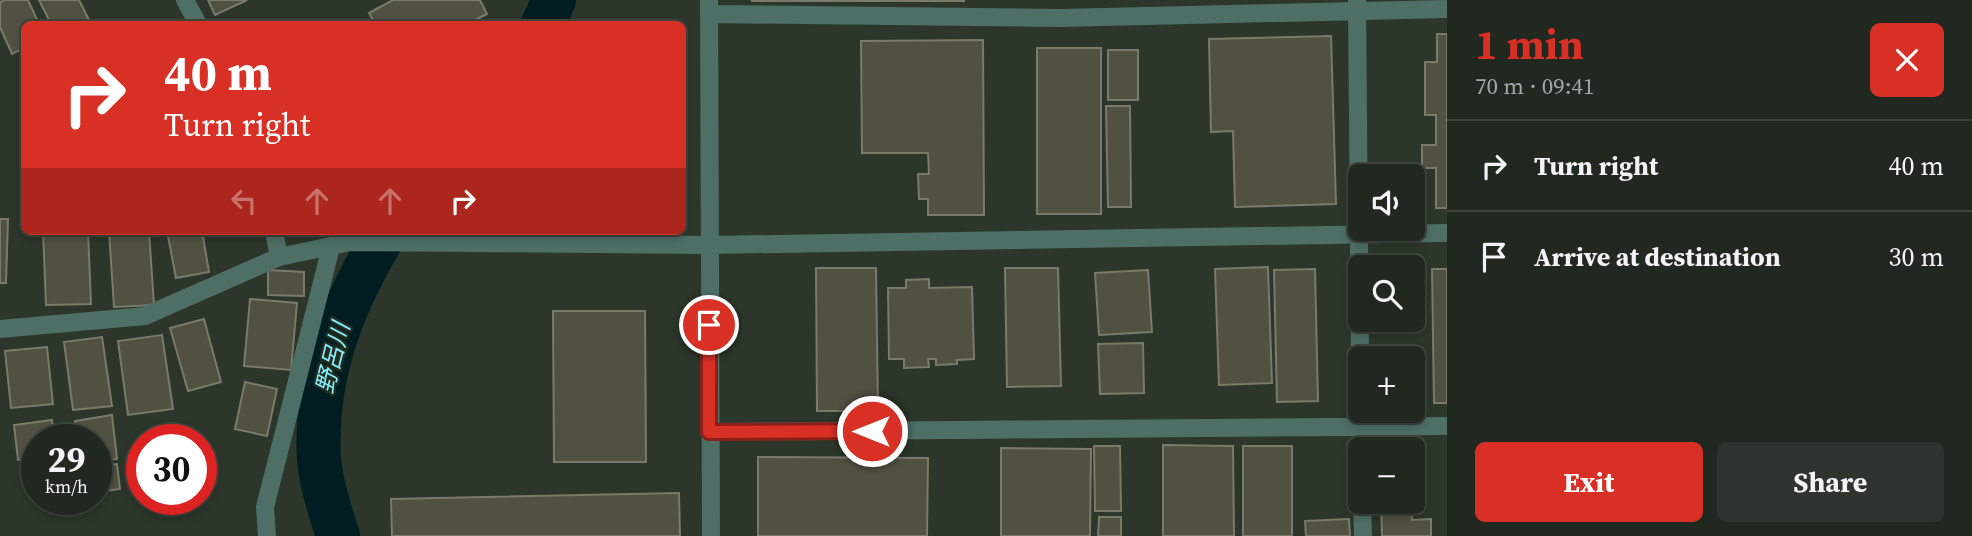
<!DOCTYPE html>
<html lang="en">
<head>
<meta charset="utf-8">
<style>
	:root { --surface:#212820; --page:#2d342d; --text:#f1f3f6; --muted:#a2a6a5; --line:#3e443e; --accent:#d93025 }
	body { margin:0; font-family:"Source Serif 4","Noto Sans JP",serif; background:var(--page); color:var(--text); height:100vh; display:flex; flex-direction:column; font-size:26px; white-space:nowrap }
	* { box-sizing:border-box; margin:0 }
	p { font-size:23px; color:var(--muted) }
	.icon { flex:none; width:38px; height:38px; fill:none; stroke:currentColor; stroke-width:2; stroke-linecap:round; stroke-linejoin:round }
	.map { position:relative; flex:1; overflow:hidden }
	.drawer { display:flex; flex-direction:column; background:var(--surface); width:525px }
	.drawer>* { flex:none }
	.banner { position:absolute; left:21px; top:21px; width:665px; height:214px; border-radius:10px; box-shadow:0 4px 10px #0003,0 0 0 2px var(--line); background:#d93025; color:#fff; overflow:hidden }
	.buttons { position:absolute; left:1348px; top:164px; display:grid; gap:14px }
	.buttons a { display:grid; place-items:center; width:77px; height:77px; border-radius:10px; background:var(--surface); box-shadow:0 4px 10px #0003,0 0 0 2px var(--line); font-size:35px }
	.speed { position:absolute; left:21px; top:424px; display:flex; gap:14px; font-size:35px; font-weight:700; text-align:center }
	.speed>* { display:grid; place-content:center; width:91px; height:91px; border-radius:50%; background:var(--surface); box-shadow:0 4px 10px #0003,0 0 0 2px var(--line); line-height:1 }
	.speed small { font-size:18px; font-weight:400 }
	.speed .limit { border:10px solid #d22; background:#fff; color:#111 }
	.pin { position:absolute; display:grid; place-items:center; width:60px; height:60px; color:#fff; margin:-30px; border:4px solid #fff; border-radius:50%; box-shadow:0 2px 7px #0007 }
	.me { position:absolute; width:77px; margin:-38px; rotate:270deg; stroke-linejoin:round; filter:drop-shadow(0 0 5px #0008) }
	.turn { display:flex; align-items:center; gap:24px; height:147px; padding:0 28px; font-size:32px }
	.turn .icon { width:91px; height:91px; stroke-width:2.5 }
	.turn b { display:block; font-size:49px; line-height:60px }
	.lanes { display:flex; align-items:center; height:66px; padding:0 28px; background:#0003; justify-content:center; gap:35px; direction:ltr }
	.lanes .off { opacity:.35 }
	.round { display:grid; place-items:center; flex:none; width:74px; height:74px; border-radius:10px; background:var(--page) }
	.headline { display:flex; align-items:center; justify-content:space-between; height:119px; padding:0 28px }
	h1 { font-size:42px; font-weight:700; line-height:52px; color:var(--accent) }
	.button { display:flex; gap:14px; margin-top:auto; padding:14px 28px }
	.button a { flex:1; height:80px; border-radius:10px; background:var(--accent); color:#fff; font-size:28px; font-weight:700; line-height:80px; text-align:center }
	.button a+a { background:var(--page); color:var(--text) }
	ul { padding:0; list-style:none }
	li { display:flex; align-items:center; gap:21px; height:91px; padding:0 28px; border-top:2px solid var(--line) }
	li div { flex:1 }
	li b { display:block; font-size:26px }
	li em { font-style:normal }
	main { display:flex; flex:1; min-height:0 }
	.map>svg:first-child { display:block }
</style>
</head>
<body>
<main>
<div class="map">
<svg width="1447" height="536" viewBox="0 0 1447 536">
	<rect width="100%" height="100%" fill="#2c362a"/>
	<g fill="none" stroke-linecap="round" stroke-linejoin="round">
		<path stroke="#001d21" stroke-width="44" d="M 543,24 L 554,0
			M 338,536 C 330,510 321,485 319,458 C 314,376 344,299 387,231"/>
	</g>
	<path fill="#515142" stroke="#7a7a6a" stroke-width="2" d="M 5,0 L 28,0 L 39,24 L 24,24 L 24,48 L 12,54 L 0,27 L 0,2 Z
		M 39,0 L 79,0 L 91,24 L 51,24 Z
		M 208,0 L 247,0 L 215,15 Z
		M 393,0 L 480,0 L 487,14 L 467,24 L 375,24 L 369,13 Z
		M 752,0 L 964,0 L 964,1 L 752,1 Z
		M 1437,34 L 1447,34 L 1447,208 L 1436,208 L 1436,168 L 1422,168 L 1422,145 L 1436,145 L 1436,115 L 1425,115 L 1425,62 L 1437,62 Z
		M 1331,36 L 1336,204 L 1235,207 L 1233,131 L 1211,132 L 1209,39 Z
		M 983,40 L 984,215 L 928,215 L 928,199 L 919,199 L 918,174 L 929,174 L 928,153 L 862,153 L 861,41 Z
		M 1037,48 L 1101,48 L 1101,214 L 1037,214 Z
		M 1108,50 L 1138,50 L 1138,100 L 1108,100 Z
		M 1106,106 L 1130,106 L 1131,207 L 1108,207 Z
		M 0,219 L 8,219 L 6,283 L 0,283 Z
		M 43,231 L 88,231 L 91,304 L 46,305 Z
		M 109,231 L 149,231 L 154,305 L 114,307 Z
		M 167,231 L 202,231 L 209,272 L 176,278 Z
		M 1268,267 L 1272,383 L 1219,385 L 1215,269 Z
		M 816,268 L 876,268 L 878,411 L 817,411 Z
		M 1005,268 L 1058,268 L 1061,386 L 1007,387 Z
		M 1315,269 L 1318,401 L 1277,402 L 1274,270 Z
		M 1432,269 L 1447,269 L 1447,403 L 1434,403 Z
		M 268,270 L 304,272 L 304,296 L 268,295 Z
		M 1148,270 L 1152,332 L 1099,335 L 1095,273 Z
		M 929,279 L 929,288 L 972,287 L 974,359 L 957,360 L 957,364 L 936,365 L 936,359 L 928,359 L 929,367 L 904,368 L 904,359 L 889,359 L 888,288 L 906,288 L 906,280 Z
		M 250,299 L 297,303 L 291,370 L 244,366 Z
		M 553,311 L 645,311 L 646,462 L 554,462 Z
		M 204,319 L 221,382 L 188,391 L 170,328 Z
		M 162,335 L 173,409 L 128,415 L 118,341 Z
		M 102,337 L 112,406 L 73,410 L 64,342 Z
		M 1143,343 L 1144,393 L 1100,394 L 1098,344 Z
		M 47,347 L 53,404 L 11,408 L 5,351 Z
		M 245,382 L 277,389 L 267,436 L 235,429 Z
		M 112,415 L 117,459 L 96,462 L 96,439 L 77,439 L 75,421 Z
		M 52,420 L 54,439 L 37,439 L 37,458 L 18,460 L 14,425 Z
		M 1163,445 L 1233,446 L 1234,536 L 1163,536 Z
		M 1094,446 L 1120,446 L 1121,511 L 1095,511 Z
		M 1243,446 L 1292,446 L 1292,536 L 1243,536 Z
		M 1001,448 L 1091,449 L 1090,536 L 1001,536 Z
		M 758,457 L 928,458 L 927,536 L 758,536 Z
		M 117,464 L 120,489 L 96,492 L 96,466 Z
		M 679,493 L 680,536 L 392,536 L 391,499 Z
		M 1381,502 L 1412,502 L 1412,520 L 1431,519 L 1431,536 L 1382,536 Z
		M 1099,517 L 1121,517 L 1121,536 L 1098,536 Z
		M 1349,519 L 1350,536 L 1306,536 L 1305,521 Z"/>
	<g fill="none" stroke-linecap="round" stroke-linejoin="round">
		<path stroke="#4d6f65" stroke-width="18" d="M 185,0 L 198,24
			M 709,0 L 711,536
			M 1357,0 L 1360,359
			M 709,14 L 1061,18 L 1447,9
			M 274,231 L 279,257
			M 0,329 L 145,316 L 279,257 L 350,242 L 709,245 L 1447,233
			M 1361,411 L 1362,450
			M 709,432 L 1447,426
			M 1362,502 L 1363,536
			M 267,536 L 265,507 L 331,247"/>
	</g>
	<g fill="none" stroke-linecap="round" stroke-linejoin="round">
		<g stroke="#8d1f18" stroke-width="18">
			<path id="route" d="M 709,325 L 709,432 L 872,431"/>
		</g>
		<use href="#route" stroke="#d93025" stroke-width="12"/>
	</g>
	<g text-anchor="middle" stroke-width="5" stroke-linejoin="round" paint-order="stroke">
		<g font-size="24" font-style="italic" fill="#84effd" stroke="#232c21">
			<text transform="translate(333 358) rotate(-76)" y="8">野呂川</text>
		</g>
	</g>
</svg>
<div class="buttons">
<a><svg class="icon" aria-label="sound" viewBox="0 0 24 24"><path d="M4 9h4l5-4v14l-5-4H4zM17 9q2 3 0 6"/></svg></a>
<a><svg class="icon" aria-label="search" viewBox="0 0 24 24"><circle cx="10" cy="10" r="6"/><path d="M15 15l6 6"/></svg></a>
<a>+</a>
<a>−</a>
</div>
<div class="speed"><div>29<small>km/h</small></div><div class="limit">30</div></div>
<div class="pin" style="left:709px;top:325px;background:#d93025"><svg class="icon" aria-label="arrive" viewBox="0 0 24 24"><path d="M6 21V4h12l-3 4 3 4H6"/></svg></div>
<svg class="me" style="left:872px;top:431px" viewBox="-20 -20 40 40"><circle r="17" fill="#d93025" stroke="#fff" stroke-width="3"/><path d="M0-11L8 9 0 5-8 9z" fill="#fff"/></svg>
<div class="banner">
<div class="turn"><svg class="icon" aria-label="right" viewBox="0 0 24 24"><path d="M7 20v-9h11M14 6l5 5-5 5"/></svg><div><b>40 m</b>Turn right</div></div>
<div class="lanes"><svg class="icon off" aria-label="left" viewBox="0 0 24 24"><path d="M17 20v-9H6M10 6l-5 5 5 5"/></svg><svg class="icon off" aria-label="ahead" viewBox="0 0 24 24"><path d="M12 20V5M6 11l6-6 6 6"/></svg><svg class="icon off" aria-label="ahead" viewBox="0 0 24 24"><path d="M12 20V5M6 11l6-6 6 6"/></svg><svg class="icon" aria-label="right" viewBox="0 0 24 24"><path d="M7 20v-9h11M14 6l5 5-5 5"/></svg></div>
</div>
</div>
<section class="drawer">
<div class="headline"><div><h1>1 min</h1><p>70 m · 09:41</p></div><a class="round" style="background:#d93025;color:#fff"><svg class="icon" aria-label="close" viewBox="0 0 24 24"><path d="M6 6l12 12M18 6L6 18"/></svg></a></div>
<ul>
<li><svg class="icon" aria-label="right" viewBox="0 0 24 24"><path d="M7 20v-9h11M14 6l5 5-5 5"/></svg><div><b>Turn right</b></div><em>40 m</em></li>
<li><svg class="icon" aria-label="arrive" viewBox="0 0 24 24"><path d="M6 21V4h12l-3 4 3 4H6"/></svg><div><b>Arrive at destination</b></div><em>30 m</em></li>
</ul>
<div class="button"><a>Exit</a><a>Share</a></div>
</section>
</main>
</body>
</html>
